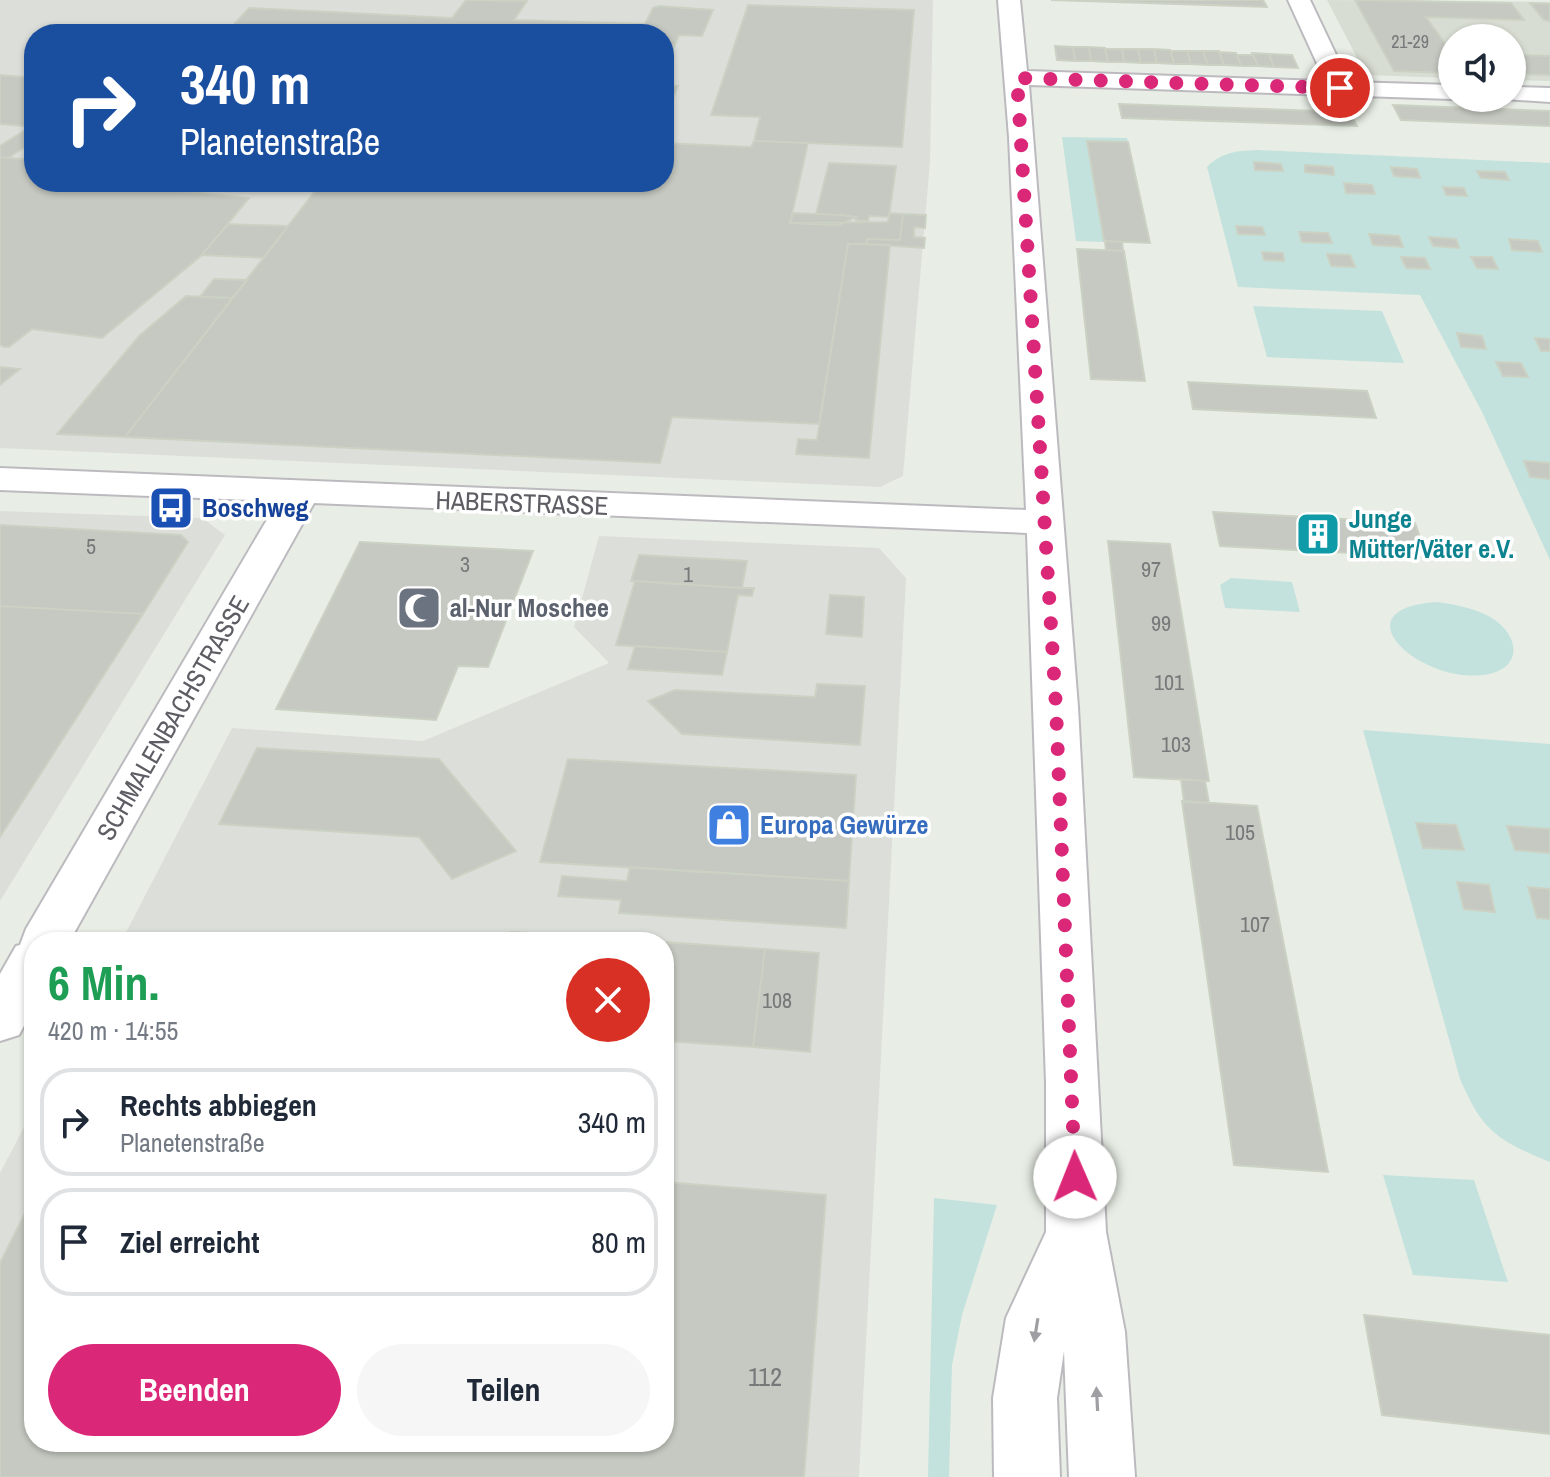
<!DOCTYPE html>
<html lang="de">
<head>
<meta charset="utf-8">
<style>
	:root { --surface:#fff; --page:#f6f6f7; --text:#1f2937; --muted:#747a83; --line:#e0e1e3; --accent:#db2777 }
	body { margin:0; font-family:"Archivo Narrow",sans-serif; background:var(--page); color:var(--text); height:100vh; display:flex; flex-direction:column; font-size:30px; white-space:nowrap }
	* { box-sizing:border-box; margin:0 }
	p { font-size:26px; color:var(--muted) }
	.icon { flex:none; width:44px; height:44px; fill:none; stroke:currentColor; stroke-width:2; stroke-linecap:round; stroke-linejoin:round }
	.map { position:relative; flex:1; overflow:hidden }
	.panel { position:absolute; left:24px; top:932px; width:650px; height:520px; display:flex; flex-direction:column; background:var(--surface); border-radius:32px; box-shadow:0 2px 6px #0004 }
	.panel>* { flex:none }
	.hud { position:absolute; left:24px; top:24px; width:650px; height:168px; border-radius:32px; box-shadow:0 2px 6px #0004; background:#1a4fa0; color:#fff; overflow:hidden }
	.tools { position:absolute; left:1438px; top:24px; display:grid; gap:16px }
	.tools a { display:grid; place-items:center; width:88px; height:88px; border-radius:50%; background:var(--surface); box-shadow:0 2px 6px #0004; font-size:40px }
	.pin { position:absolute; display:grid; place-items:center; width:68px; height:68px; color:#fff; margin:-34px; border:4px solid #fff; border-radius:50%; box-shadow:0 2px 8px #0007 }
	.me { position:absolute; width:88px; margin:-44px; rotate:359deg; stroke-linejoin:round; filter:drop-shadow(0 0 6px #0008) }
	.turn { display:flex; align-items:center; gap:28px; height:168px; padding:0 24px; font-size:36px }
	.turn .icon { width:104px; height:104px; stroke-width:2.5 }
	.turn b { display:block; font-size:56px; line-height:68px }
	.round { display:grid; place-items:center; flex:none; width:84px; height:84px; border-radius:42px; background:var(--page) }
	.summary { display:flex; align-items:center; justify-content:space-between; height:136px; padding:0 24px }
	h1 { font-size:48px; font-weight:700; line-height:60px; color:#1e9e55 }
	.primary-button { display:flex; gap:16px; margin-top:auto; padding:16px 24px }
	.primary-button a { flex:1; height:92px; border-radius:48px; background:var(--accent); color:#fff; font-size:32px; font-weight:700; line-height:92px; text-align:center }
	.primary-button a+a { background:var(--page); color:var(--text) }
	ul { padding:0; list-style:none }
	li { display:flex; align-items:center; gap:24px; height:108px; margin:0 16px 12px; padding:0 8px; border:4px solid var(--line); border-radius:32px }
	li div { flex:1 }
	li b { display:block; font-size:30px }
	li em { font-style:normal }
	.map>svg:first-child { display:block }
</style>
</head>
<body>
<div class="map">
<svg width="1550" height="1477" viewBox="0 0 1550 1477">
	<rect width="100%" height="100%" fill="#e8eee5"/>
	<path fill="#dcdfd9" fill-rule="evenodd" d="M 0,0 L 933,0 L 930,162 L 903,476 L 880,487 L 0,448 ZM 34,34 L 664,34 L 664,182 L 34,182 Z
		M 0,511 L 202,518 L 225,535 L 0,901 Z
		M 599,536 L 879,548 L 906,578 L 859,1477 L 0,1477 L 0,1173 L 34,1108 L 34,1442 L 664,1442 L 664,942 L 121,942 L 232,728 L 423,741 L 609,663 L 574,627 Z"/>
	<path fill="#d8ddd3" d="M 1327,0 L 1550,2 L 1550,81 L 1512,80 L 1512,38 L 1452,38 L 1452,78 L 1366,75 Z"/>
	<path fill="#c4e2dd" d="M 1062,137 L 1127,138 L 1128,142 L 1087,142 L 1105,242 L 1076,241 Z
		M 1257,150 L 1550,163 L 1550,560 L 1482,412 L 1420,295 L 1238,287 L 1207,167 C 1222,152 1236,151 1257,150 Z
		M 1253,306 L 1382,311 L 1404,363 L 1267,357 Z
		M 1231,578 L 1292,582 L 1300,612 L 1225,608 L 1220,585 Z
		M 1438,602 C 1457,605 1475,608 1492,618 C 1522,637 1522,671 1483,675 C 1419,683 1336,608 1438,602 Z
		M 1363,730 L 1550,744 L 1550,1162 C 1497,1140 1483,1132 1460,1079 Z
		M 1383,1175 L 1474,1180 L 1508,1282 L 1413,1275 Z
		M 934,1198 L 997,1205 L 962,1315 L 952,1365 L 949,1477 L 928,1477 Z"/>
	<path fill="#c5c9c1" stroke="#cbd2c4" stroke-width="2" d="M 466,0 L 527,1 L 514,20 L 645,24 L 653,8 L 659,6 L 713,10 L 702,36 L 679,35 L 664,70 L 664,34 L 225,34 L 249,8 L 452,18 Z
		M 1051,0 L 1263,0 L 1267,7 Z
		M 1355,0 L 1511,3 L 1524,20 L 1426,17 L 1452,53 L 1452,73 L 1394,71 Z
		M 1530,3 L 1550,4 L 1550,21 L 1544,20 Z
		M 748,5 L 914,10 L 902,147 L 754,141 L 760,117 L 711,115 Z
		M 1055,46 L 1073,47 L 1075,61 L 1057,60 Z
		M 1073,47 L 1089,47 L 1091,61 L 1075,61 Z
		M 1089,47 L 1105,48 L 1108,62 L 1091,61 Z
		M 1105,49 L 1122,49 L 1124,62 L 1108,62 Z
		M 1122,49 L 1138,49 L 1141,63 L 1124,62 Z
		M 1138,49 L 1154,49 L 1157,63 L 1141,63 Z
		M 1154,49 L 1170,50 L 1174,64 L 1157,63 Z
		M 1171,51 L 1187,51 L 1191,64 L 1174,64 Z
		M 1187,51 L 1203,51 L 1208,65 L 1191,64 Z
		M 1203,51 L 1219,51 L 1224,65 L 1208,65 Z
		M 1219,52 L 1236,53 L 1241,66 L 1224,65 Z
		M 1252,53 L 1269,54 L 1274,67 L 1258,66 Z
		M 1269,54 L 1292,55 L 1298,68 L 1274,67 Z
		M 1237,55 L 1253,55 L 1258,66 L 1241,66 Z
		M 1512,55 L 1550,56 L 1550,75 L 1512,74 Z
		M 0,75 L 34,78 L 34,127 L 0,124 Z
		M 664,85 L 678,86 L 664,121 Z
		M 1119,104 L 1349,112 L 1357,126 L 1122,118 Z
		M 1393,105 L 1550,111 L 1550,126 L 1401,120 Z
		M 30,127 L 34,127 L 34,141 L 8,158 L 0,157 L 0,146 Z
		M 754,141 L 808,143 L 790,223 L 888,222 L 889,213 L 903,214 L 900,240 L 867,239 L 866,244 L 848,244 L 819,424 L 672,417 L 660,463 L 125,437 L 322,182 L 664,182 L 664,143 L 751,147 Z
		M 1087,141 L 1128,142 L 1150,243 L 1104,241 Z
		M 0,157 L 34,160 L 34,182 L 91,182 L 249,198 L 202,255 L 102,338 L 32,329 L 9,347 L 4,347 L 0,345 Z
		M 1254,162 L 1281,164 L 1283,171 L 1255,170 Z
		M 829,163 L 896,166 L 889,217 L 869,216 L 868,221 L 856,220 L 856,217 L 842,215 L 816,214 Z
		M 1305,165 L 1333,167 L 1334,175 L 1305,172 Z
		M 1391,167 L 1417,169 L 1420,178 L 1394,176 Z
		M 1477,171 L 1505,172 L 1509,180 L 1481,178 Z
		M 1344,183 L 1372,185 L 1375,194 L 1346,193 Z
		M 1443,187 L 1464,188 L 1467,196 L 1446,195 Z
		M 793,213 L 842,215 L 856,217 L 839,225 L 790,223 Z
		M 903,214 L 926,215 L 925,228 L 914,227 L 914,237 L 925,238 L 924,248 L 866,244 L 867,239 L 900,240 Z
		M 228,224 L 250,225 L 288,226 L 264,258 L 202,255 Z
		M 1236,226 L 1262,227 L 1265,235 L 1238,234 Z
		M 1299,232 L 1328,233 L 1332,243 L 1302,242 Z
		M 1369,234 L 1399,236 L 1403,247 L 1373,245 Z
		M 1429,237 L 1456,239 L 1459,248 L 1433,246 Z
		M 1509,239 L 1538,241 L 1542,252 L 1512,250 Z
		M 1105,241 L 1122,242 L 1123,251 L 1106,250 Z
		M 848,244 L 890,245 L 869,458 L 796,454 L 798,439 L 817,440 Z
		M 1077,249 L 1124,251 L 1145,381 L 1091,379 Z
		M 1262,252 L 1283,253 L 1284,261 L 1264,260 Z
		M 1327,254 L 1350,255 L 1355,267 L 1331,266 Z
		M 1401,257 L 1425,258 L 1430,269 L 1406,268 Z
		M 1471,257 L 1492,257 L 1498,269 L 1477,268 Z
		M 214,279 L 247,280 L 233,298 L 200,297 Z
		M 186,296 L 233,298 L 125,437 L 57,434 L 139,336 Z
		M 1457,333 L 1482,336 L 1486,349 L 1461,347 Z
		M 1535,338 L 1550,339 L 1550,351 L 1541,351 Z
		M 1496,362 L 1521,363 L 1528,377 L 1503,376 Z
		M 0,367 L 20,369 L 0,385 Z
		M 1188,382 L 1367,391 L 1376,418 L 1193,409 Z
		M 1524,461 L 1550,463 L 1550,479 L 1530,477 Z
		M 1213,512 L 1415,523 L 1427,557 L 1220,546 Z
		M 0,525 L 181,535 L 188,542 L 143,614 L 0,606 Z
		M 1108,541 L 1170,544 L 1209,781 L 1134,777 Z
		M 360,542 L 533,551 L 488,667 L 458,666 L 436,720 L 276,709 Z
		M 639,555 L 747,561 L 742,588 L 631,581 Z
		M 635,581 L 742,588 L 754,588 L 752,596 L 738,595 L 727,652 L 616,645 Z
		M 830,595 L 864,597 L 862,637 L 826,634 Z
		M 0,606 L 143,614 L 0,837 Z
		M 635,646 L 727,652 L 722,675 L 628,669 Z
		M 817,684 L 865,686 L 860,745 L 682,734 L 648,701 L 675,690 L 815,697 Z
		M 257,748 L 439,759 L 516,851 L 452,879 L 419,837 L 219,824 Z
		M 568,759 L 856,775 L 849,881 L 540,862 Z
		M 1181,779 L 1205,781 L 1209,803 L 1184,802 Z
		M 1182,801 L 1257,806 L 1328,1172 L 1234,1165 Z
		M 1416,823 L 1456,825 L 1464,850 L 1423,848 Z
		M 1507,826 L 1550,829 L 1550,853 L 1515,850 Z
		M 630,867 L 849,881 L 846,928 L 619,913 L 621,900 L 558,896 L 562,876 L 627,881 Z
		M 1457,882 L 1489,885 L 1495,912 L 1464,909 Z
		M 1528,887 L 1550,889 L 1550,919 L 1537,918 Z
		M 510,932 L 565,935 L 563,942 L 507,942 Z
		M 565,935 L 765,949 L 753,1047 L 664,1041 L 664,942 L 563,942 Z
		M 765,949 L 819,953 L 810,1052 L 753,1047 Z
		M 664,1182 L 826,1195 L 804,1477 L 0,1477 L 0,1263 L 34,1195 L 34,1442 L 664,1442 Z
		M 1364,1315 L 1550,1335 L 1550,1434 L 1382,1415 Z"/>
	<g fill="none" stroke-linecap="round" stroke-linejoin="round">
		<g stroke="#bcbabf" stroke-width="4">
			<path id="street" d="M 998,0 L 1020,0 L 1027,71 L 1325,81 L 1288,0 L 1310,0 L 1349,82 L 1452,85 L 1452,98 L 1457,98 L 1452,99 L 1029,85 L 1078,707 L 1106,1232 L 1125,1332 L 1135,1477 L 1069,1477 L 1064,1351 L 1057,1398 L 1060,1477 L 994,1477 L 993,1398 L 1006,1318 L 1046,1232 L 1046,1083 L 1027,533 L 314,503 L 69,942 L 34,942 L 34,1007 L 19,1035 L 0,1041 L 0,974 L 16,946 L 20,945 L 26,929 L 278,501 L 0,490 L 0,468 L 1026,510 L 1009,137 Z
				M 1512,87 L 1550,88 L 1550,102 L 1504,99 L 1512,98 Z"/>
		</g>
		<use href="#street" fill="#fff" fill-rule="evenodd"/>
	</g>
	<defs><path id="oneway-solid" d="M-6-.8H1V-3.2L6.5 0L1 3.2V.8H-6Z" transform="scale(2)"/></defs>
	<g fill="#9f9ea2">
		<use href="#oneway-solid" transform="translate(1036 1330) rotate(99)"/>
		<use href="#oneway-solid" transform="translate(1097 1399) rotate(-93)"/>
	</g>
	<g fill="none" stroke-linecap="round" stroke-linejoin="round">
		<path stroke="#db2777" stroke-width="14" stroke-dasharray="0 25.2" d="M 1075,1177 L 1056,707 L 1017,78 L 1340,88"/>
	</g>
	<defs>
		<g id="bus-square" transform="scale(2.3)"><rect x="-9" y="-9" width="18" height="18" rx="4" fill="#1a4fb4" stroke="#fff"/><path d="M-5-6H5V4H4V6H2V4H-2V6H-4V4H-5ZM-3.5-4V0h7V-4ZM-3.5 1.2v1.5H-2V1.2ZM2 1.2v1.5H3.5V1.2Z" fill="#fff"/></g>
		<g id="building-square" transform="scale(2.3)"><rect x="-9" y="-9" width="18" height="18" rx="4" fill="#0f9aa8" stroke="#fff"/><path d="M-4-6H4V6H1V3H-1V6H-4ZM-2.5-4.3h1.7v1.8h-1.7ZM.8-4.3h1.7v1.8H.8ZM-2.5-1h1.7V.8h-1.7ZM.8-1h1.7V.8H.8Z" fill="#fff"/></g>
		<g id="mosque-square" transform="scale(2.3)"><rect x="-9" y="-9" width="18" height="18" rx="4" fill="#6b7280" stroke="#fff"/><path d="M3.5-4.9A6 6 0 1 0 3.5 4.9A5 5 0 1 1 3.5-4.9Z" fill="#fff"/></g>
		<g id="shop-square" transform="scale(2.3)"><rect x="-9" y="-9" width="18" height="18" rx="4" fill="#3f7fe0" stroke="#fff"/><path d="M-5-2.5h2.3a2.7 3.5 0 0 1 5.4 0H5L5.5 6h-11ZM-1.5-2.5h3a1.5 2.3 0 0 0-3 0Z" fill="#fff"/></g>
	</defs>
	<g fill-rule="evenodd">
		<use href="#bus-square" x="171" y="508"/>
		<use href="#building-square" x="1318" y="534"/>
		<use href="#mosque-square" x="419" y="608"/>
		<use href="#shop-square" x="729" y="825"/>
	</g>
	<g text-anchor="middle" stroke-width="7" stroke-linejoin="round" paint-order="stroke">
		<g font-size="18" fill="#78787b">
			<text x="1410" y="48">21-29</text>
		</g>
		<g font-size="22" fill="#78787b">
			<text x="91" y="554">5</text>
			<text x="465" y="572">3</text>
			<text x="1151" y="577">97</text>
			<text x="688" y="582">1</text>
			<text x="1161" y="631">99</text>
			<text x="1169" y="690">101</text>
			<text x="1176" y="752">103</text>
			<text x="1240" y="840">105</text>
			<text x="1255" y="932">107</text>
			<text x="777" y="1008">108</text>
		</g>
		<g font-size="26" fill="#5f5d64" stroke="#fff">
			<text transform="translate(522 503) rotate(2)" y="9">HABERSTRASSE</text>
			<text transform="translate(173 718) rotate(-60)" y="9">SCHMALENBACHSTRASSE</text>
		</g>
		<g font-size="26" font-weight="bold" fill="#164399" stroke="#fff" text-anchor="start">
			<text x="202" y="517">Boschweg</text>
		</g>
		<g font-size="26" font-weight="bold" fill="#0d838f" stroke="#fff" text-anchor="start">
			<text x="1349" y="528">Junge<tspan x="1349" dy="30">Mütter/Väter e.V.</tspan></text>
		</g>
		<g font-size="26" font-weight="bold" fill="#5b616d" stroke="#fff" text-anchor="start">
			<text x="450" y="617">al-Nur Moschee</text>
		</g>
		<g font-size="26" font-weight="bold" fill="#366cbe" stroke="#fff" text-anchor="start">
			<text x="760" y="834">Europa Gewürze</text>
		</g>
		<g font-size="26" fill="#78787b">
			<text x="765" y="1386">112</text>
		</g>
	</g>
</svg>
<div class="tools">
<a><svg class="icon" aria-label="sound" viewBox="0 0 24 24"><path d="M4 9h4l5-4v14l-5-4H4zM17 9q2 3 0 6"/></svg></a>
</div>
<div class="pin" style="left:1340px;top:88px;background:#d93025"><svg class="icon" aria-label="arrive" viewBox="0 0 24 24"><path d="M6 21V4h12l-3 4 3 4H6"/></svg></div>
<svg class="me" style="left:1075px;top:1177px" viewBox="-20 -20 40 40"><circle r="19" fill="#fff"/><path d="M0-13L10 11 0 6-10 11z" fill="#db2777"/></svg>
<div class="hud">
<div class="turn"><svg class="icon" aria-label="right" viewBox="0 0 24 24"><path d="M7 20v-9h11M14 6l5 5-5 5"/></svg><div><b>340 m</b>Planetenstraße</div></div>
</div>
<section class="panel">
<div class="summary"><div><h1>6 Min.</h1><p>420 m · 14:55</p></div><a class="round" style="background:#d93025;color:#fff"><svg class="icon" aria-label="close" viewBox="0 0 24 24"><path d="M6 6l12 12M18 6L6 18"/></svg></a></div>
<ul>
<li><svg class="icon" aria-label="right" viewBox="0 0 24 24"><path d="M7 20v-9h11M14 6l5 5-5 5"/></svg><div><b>Rechts abbiegen</b><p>Planetenstraße</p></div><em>340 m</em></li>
<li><svg class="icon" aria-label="arrive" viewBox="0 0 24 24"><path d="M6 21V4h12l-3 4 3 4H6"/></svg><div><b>Ziel erreicht</b></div><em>80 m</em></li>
</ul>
<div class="primary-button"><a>Beenden</a><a>Teilen</a></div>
</section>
</div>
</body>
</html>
